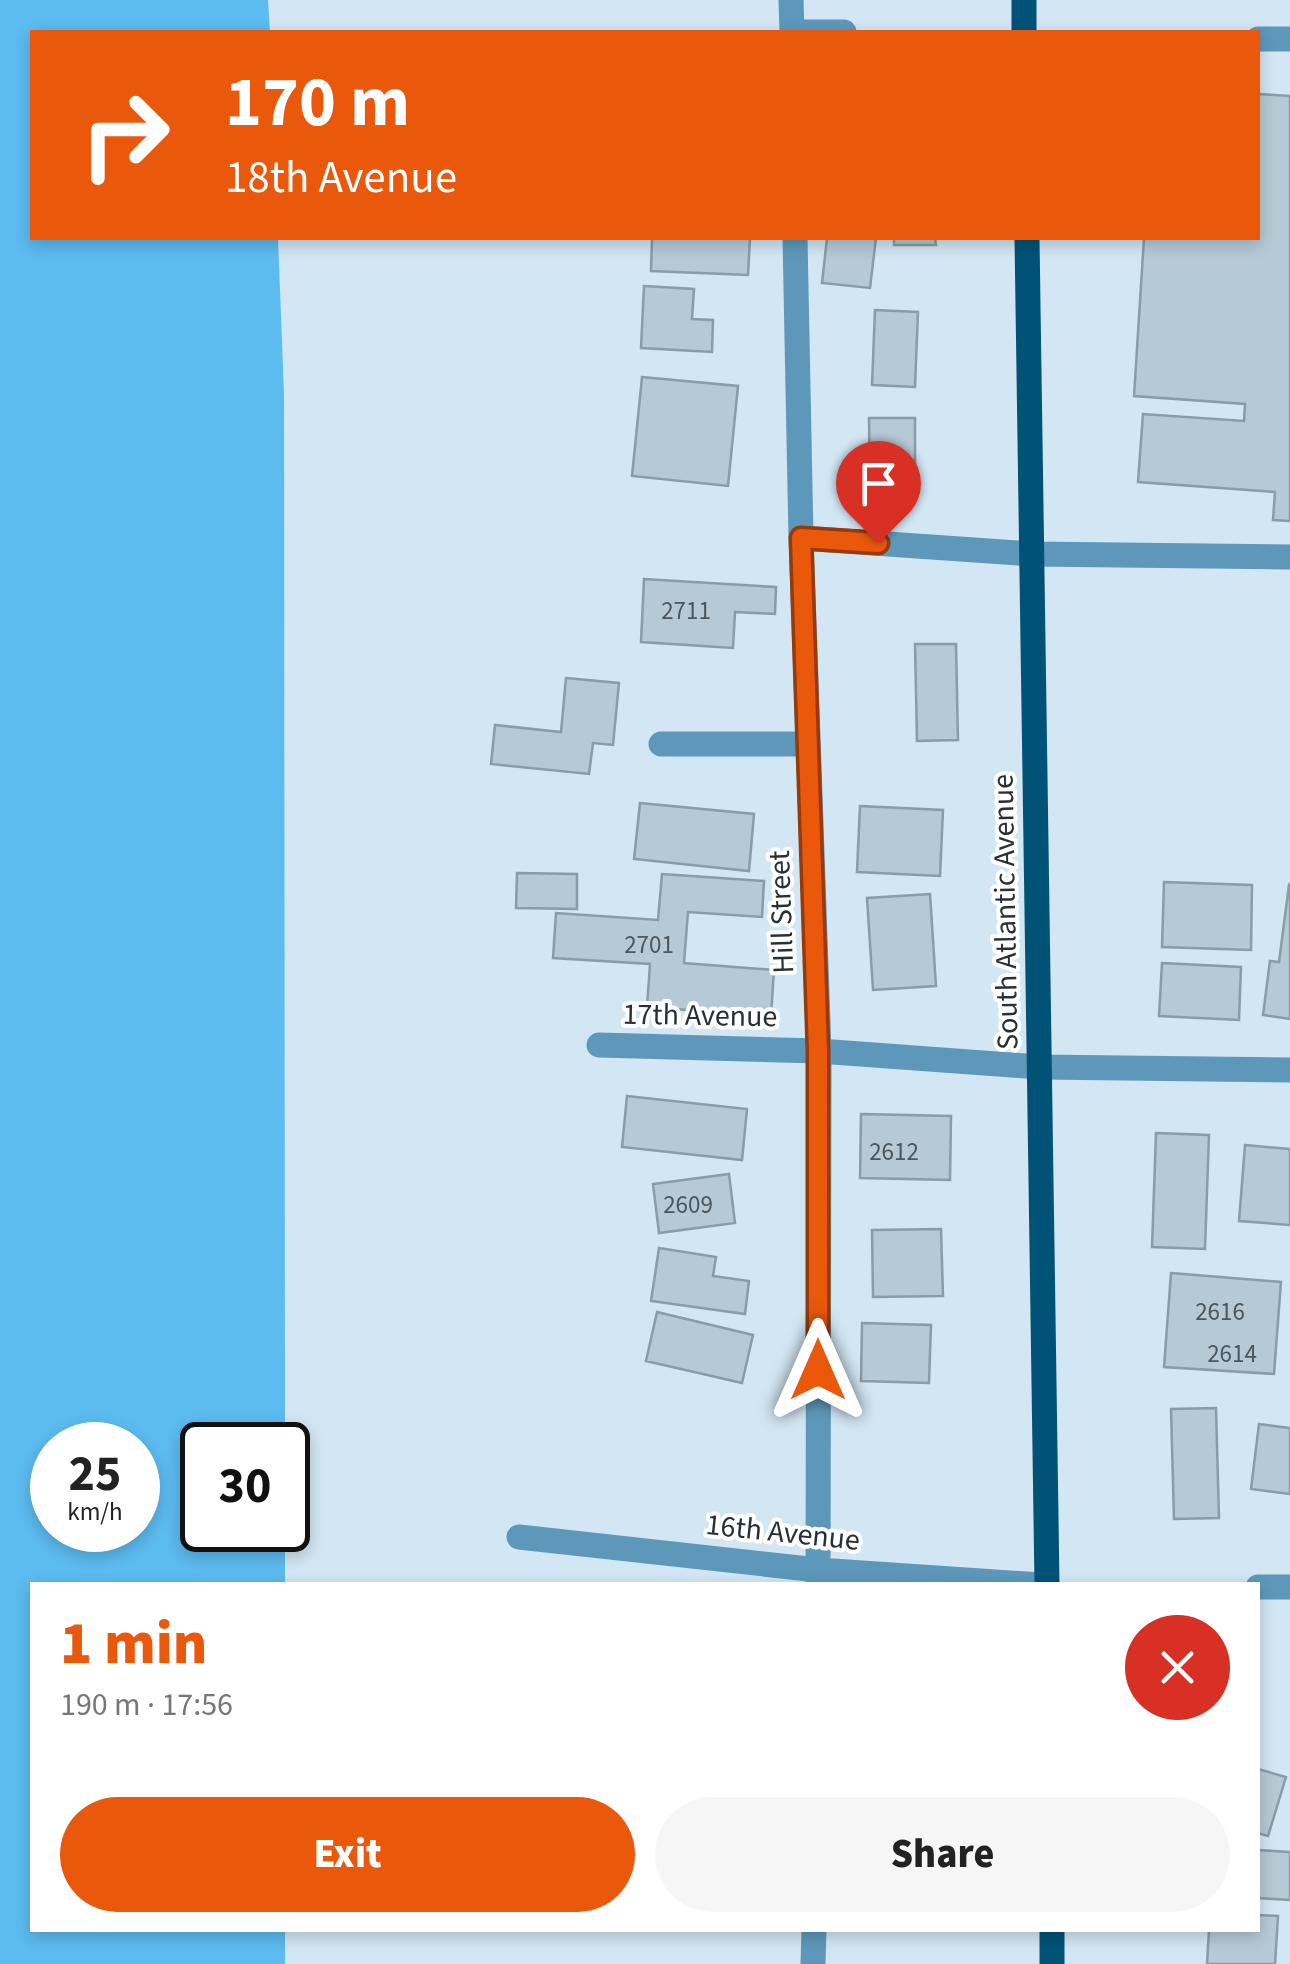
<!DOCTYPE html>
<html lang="en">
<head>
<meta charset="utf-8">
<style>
	:root { --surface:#fff; --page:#f6f6f6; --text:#222; --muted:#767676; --accent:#ea580c }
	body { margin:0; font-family:"Source Sans 3",sans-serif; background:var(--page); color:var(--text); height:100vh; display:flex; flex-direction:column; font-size:38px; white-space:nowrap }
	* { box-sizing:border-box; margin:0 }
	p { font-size:32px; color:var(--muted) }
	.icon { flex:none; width:55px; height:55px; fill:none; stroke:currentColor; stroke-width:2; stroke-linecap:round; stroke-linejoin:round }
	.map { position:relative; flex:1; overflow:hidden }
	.panel { position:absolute; left:30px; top:1582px; width:1230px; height:350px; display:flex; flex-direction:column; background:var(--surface); border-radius:0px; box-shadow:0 5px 15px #0003 }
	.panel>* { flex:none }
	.guide { position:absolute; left:30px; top:30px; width:1230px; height:210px; border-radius:0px; box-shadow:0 5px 15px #0003; background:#ea580c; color:#fff; overflow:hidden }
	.speed { position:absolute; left:30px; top:1422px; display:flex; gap:20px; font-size:50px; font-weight:700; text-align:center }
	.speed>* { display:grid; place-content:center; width:130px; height:130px; border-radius:50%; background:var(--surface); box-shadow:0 5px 15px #0003; line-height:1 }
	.speed small { font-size:25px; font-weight:400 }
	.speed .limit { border:5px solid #111; border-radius:15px; background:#fff; color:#111 }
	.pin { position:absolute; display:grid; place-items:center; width:85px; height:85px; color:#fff; margin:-102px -42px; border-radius:50% 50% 50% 0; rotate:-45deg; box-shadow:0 0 10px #0007 }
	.pin .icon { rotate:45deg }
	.me { position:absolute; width:110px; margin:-55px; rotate:0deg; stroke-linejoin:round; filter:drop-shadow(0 0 8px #0008) }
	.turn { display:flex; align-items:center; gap:35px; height:210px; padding:0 30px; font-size:45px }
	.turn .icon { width:130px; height:130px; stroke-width:2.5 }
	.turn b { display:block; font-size:70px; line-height:85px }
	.round { display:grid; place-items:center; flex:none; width:105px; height:105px; border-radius:52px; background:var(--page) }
	.summary { display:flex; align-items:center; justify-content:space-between; height:170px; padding:0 30px }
	h1 { font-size:60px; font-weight:800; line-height:75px; color:var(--accent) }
	.button { display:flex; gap:20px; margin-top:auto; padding:20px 30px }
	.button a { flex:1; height:115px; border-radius:60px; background:var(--accent); color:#fff; font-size:40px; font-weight:800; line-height:115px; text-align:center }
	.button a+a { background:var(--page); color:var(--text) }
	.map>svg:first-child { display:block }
</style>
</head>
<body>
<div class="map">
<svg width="1290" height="1964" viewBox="0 0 1290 1964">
	<rect width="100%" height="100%" fill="#d2e6f3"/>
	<path fill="#5cbbef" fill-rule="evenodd" d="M 0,0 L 268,0 L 270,32 L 32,32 L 32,238 L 278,238 L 284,394 L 285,1445 L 202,1445 L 202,1530 L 285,1530 L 285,1585 L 32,1585 L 32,1930 L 285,1930 L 285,1964 L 0,1964 ZM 52,1445 L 138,1445 L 138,1530 L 52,1530 Z"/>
	<path fill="#b5cad6" stroke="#899ca8" stroke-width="2.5" d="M 1258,94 L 1290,96 L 1290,521 L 1273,520 L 1275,492 L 1138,482 L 1143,414 L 1244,421 L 1245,404 L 1134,396 L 1144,238 L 1258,238 Z
		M 652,238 L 750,238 L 748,275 L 651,271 Z
		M 827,238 L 876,238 L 870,288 L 822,283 Z
		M 894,238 L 935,238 L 936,245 L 894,245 Z
		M 644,286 L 694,289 L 692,319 L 713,320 L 712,352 L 641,348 Z
		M 875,310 L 918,312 L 915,387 L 872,385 Z
		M 642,377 L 738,386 L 728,486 L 632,476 Z
		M 869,418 L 915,418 L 915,494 L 870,494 Z
		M 644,579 L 776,587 L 775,614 L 735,612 L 733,648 L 641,642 Z
		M 915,644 L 956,644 L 958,740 L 917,741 Z
		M 566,678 L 619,683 L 613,745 L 593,743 L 589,774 L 491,764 L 495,725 L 561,732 Z
		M 640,803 L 754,814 L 749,871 L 634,859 Z
		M 860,806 L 943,810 L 940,876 L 857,872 Z
		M 517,873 L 577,874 L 577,909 L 516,908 Z
		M 662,874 L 764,881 L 762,917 L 688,912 L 684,963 L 774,970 L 771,1016 L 647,1007 L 650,964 L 553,958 L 556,913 L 658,920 Z
		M 1164,882 L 1252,885 L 1251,950 L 1162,947 Z
		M 1289,885 L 1290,886 L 1290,1019 L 1263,1015 L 1270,961 L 1279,962 Z
		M 930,894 L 936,986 L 873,990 L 867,898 Z
		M 1162,963 L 1241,967 L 1239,1020 L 1159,1016 Z
		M 627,1096 L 747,1109 L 742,1160 L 622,1147 Z
		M 861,1114 L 951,1116 L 950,1180 L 860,1178 Z
		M 1156,1133 L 1209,1135 L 1205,1249 L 1152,1247 Z
		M 1245,1145 L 1290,1149 L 1290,1225 L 1239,1221 Z
		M 729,1174 L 735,1223 L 659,1233 L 653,1184 Z
		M 941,1229 L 943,1296 L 873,1297 L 872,1230 Z
		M 659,1248 L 716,1257 L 713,1276 L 749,1281 L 745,1314 L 651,1301 Z
		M 1171,1273 L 1281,1282 L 1274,1374 L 1164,1367 Z
		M 657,1312 L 753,1335 L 742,1383 L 646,1361 Z
		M 862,1323 L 931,1325 L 929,1383 L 861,1381 Z
		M 1216,1408 L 1219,1518 L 1174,1519 L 1171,1409 Z
		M 1259,1424 L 1290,1428 L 1290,1494 L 1251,1489 Z
		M 1258,1769 L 1286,1777 L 1268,1836 L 1258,1833 Z
		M 1258,1850 L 1290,1852 L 1290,1900 L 1258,1898 Z
		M 1258,1915 L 1278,1916 L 1275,1964 L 1207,1964 L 1209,1930 L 1258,1930 Z"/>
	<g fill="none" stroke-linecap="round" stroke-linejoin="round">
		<path stroke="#5d98ba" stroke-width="25" d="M 791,0 L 792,32
			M 792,32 L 844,32
			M 1258,39 L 1290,39
			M 795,238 L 801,538 L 819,1051 L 818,1585
			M 801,538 L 1032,554 L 1290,557
			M 661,744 L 808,744
			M 599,1045 L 819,1051 L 1039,1067 L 1290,1070
			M 519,1537 L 818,1570 L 1041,1585
			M 1258,1587 L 1290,1587
			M 813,1964 L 814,1930"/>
		<path stroke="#005377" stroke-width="25" d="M 1024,0 L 1024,32
			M 1027,238 L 1047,1585
			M 1052,1930 L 1052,1964"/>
	</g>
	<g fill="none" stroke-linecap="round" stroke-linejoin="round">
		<g stroke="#983908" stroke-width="25">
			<path id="route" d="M 818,1370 L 818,1051 L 801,538 L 878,543"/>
		</g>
		<use href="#route" stroke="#ea580c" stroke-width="18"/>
	</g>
	<g text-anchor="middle" stroke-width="8" stroke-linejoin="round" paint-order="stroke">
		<g font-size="25" fill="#4b565d">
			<text x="686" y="619">2711</text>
			<text x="649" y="953">2701</text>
			<text x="894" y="1160">2612</text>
			<text x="688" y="1213">2609</text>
			<text x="1220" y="1320">2616</text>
			<text x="1232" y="1362">2614</text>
		</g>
		<g font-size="30" fill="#283035" stroke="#fff">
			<text transform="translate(781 912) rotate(-92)" y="10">Hill Street</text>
			<text transform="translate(1005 912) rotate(-91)" y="10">South Atlantic Avenue</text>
			<text transform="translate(700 1015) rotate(1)" y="10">17th Avenue</text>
			<text transform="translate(783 1532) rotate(6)" y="10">16th Avenue</text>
		</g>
	</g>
</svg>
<div class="speed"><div>25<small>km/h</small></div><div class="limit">30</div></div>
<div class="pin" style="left:878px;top:543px;background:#d93025"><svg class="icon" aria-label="arrive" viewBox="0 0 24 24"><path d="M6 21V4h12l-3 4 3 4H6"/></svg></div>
<svg class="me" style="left:818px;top:1370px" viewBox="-20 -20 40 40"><path d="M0-17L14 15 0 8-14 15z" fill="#ea580c" stroke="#fff" stroke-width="4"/></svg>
<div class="guide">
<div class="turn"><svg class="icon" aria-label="right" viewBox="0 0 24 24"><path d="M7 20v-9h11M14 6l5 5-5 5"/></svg><div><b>170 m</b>18th Avenue</div></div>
</div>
<section class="panel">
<div class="summary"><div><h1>1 min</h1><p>190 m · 17:56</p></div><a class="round" style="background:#d93025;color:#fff"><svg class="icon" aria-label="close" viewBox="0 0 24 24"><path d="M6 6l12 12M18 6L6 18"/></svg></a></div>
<div class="button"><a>Exit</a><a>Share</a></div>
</section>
</div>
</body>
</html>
